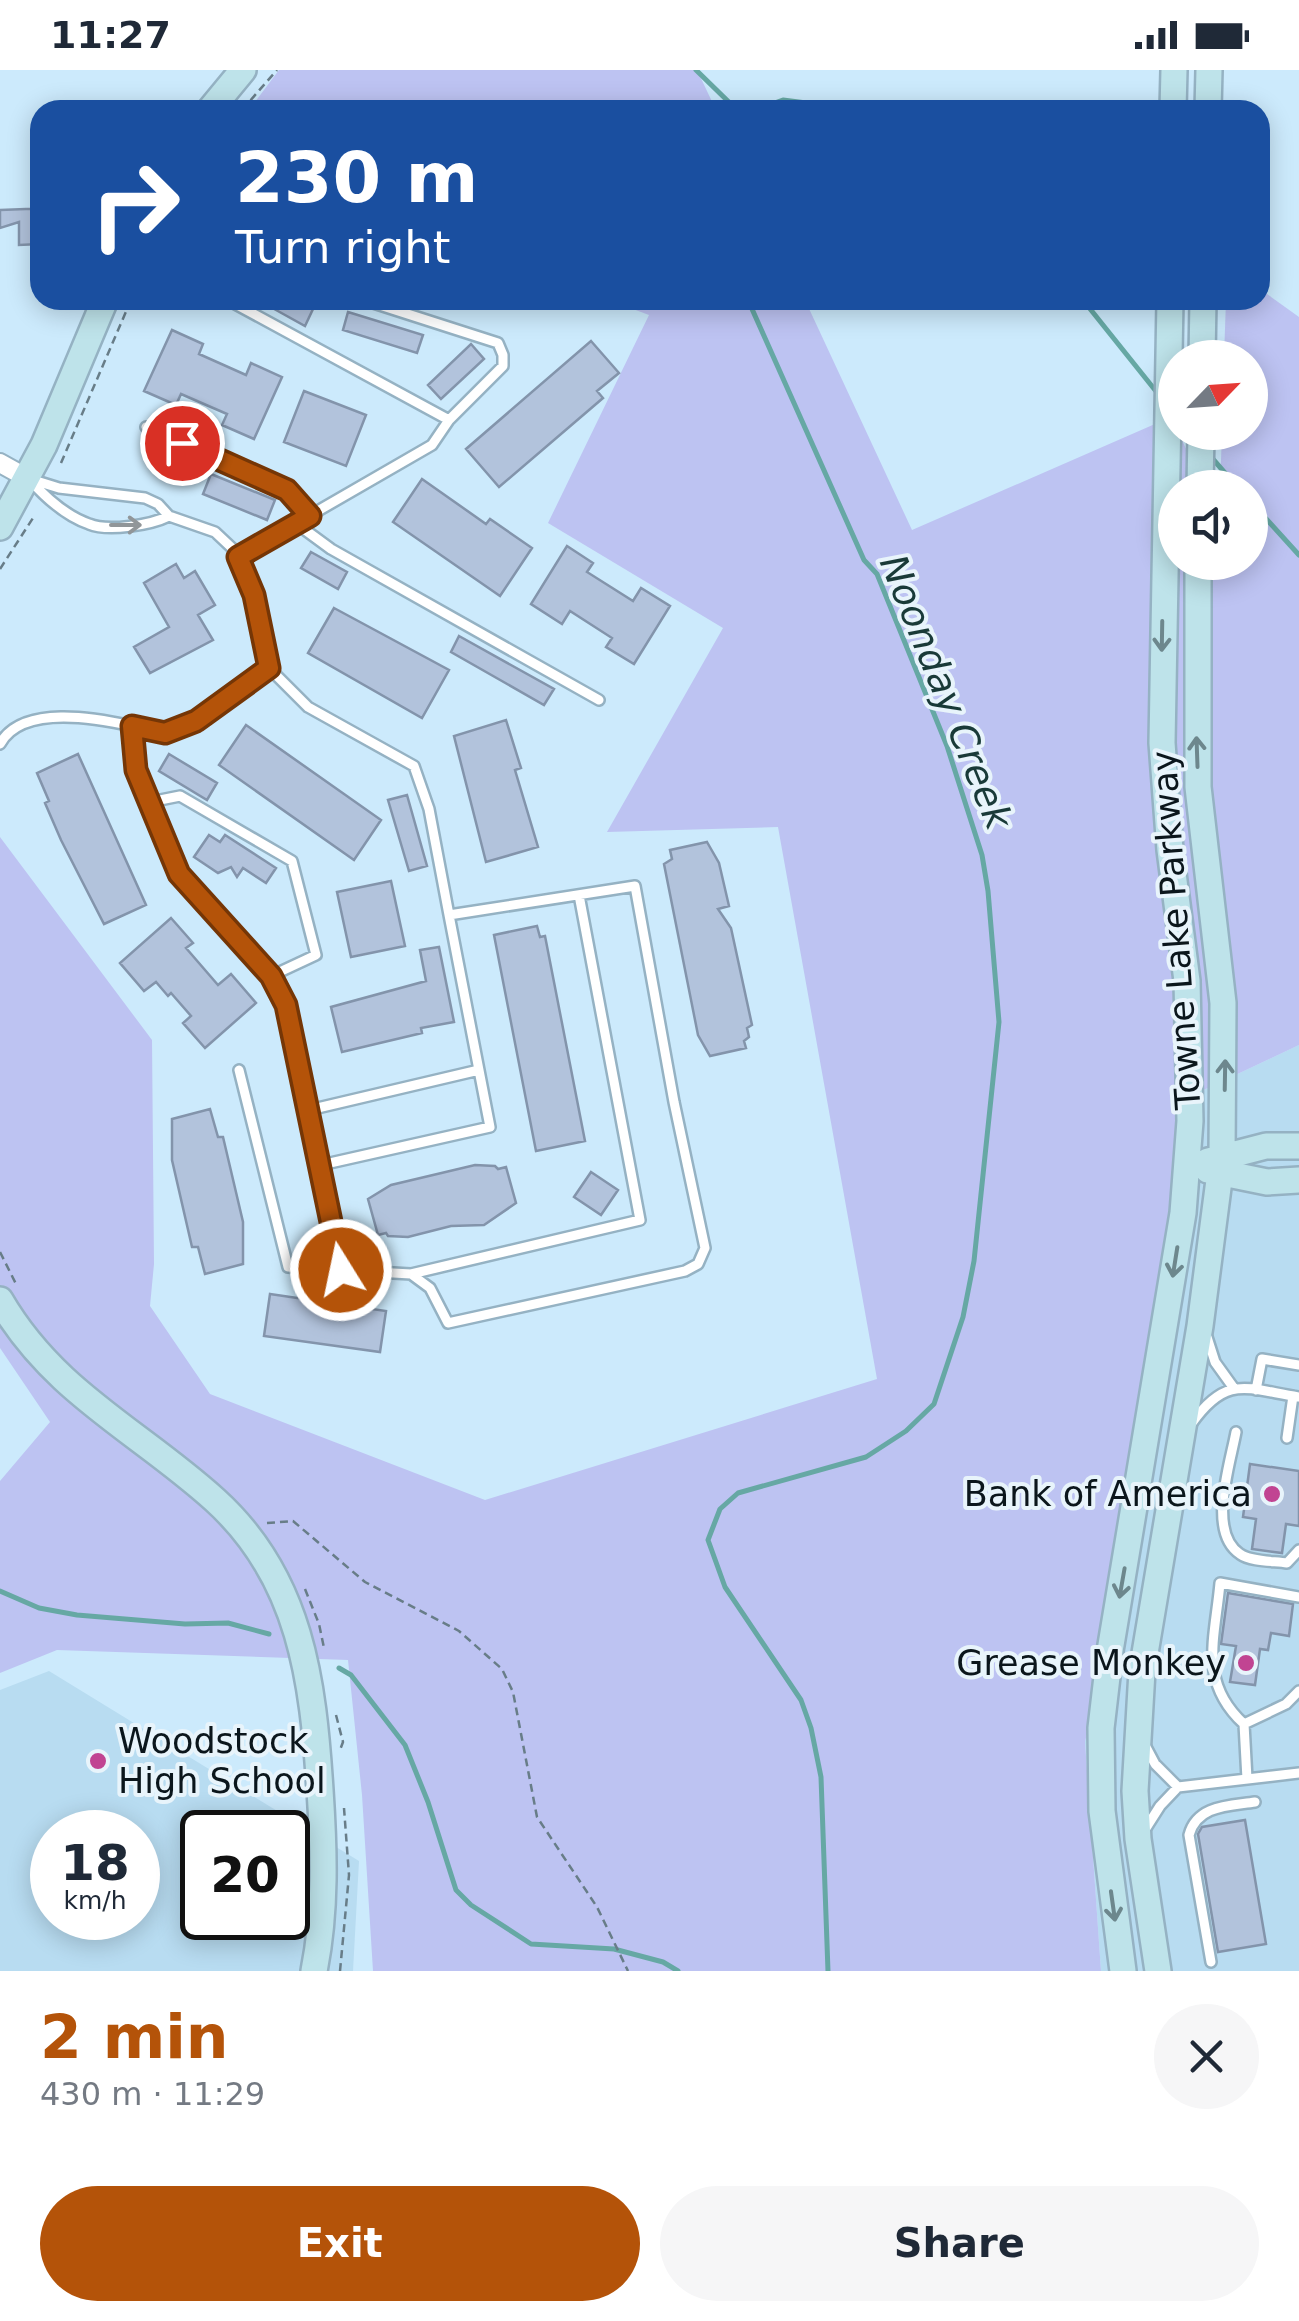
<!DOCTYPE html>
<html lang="en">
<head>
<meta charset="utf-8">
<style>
	:root { --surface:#fff; --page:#f6f6f7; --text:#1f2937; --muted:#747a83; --accent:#b45309 }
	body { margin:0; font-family:"DejaVu Sans",sans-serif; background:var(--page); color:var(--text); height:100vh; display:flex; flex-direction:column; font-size:38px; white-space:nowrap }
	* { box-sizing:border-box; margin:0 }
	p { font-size:32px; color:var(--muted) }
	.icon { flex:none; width:55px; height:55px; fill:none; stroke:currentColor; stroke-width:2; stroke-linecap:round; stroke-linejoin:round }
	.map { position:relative; height:1901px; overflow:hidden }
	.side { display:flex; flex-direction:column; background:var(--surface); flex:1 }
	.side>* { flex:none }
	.guide { position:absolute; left:30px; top:30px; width:1240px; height:210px; border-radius:30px; box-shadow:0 5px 25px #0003; background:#1a4fa0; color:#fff; overflow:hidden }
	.needle { width:65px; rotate:65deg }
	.buttons { position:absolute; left:1158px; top:270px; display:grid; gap:20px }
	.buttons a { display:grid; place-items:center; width:110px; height:110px; border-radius:50%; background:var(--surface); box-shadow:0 5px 25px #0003; font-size:50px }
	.speed { position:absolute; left:30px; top:1740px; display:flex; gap:20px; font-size:50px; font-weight:700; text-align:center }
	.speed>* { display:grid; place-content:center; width:130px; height:130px; border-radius:50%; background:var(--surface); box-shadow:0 5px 25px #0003; line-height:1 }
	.speed small { font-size:25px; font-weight:400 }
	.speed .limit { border:5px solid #111; border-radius:15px; background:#fff; color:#111 }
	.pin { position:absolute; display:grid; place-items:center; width:85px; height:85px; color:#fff; margin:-42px; border:5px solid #fff; border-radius:50%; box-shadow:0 2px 10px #0007 }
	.me { position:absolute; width:110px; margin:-55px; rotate:350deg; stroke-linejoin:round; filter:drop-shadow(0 0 8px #0008) }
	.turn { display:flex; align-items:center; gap:35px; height:210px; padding:0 40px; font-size:45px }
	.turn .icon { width:130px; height:130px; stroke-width:2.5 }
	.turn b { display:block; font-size:70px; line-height:85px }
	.round { display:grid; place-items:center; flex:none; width:105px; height:105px; border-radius:52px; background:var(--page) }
	.head { display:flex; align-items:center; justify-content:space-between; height:170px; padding:0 40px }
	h1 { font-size:60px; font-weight:700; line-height:75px; color:var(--accent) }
	.button { display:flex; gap:20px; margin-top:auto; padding:20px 40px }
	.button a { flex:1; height:115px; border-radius:60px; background:var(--accent); color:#fff; font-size:40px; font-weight:700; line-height:115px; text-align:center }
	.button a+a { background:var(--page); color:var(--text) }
	.status { display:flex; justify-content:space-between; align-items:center; height:70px; padding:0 50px; background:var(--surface); direction:ltr }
	.status svg { height:28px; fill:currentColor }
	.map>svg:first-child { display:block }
</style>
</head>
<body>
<div class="status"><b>11:27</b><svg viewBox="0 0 49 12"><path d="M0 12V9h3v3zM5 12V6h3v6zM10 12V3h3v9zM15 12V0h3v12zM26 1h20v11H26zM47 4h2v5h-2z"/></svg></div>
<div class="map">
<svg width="1299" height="1901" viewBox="0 0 1299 1901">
	<rect width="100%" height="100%" fill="#cceafc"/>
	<path fill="#b8dcf1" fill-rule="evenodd" d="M 1299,975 L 1299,1901 L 1101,1901 L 1085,1672 L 1124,1516 L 1193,1025 Z
		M 49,1601 L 359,1791 L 353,1901 L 0,1901 L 0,1620 ZM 52,1762 L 138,1762 L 138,1848 L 52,1848 ZM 202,1762 L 288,1762 L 288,1848 L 202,1848 Z"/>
	<path fill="#bdc3f2" d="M 279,0 L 697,0 L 716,40 L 249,40 Z
		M 1260,219 L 1299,247 L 1299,975 L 1193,1025 L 1124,1516 L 1085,1672 L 1101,1901 L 373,1901 L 362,1725 L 348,1590 L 57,1580 L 0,1603 L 0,1411 L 50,1352 L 0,1278 L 0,767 L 152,970 L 154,1194 L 150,1236 L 210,1324 L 485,1430 L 877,1309 L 778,757 L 607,762 L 723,558 L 548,453 L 649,245 L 609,230 L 805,230 L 912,460 L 1171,347 L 1204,417 L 1175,418 L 1175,492 L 1250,492 L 1250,418 L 1220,417 L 1222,363 L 1250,362 L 1250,288 L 1224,287 L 1226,230 L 1260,230 Z"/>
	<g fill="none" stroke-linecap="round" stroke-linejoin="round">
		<path stroke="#66a8a4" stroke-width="5" d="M 696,0 L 737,40
			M 756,40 L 783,30 L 861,40
			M 748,230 L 864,490 L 877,504 L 947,676 L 982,785 L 988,821 L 999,952 L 974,1191 L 963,1247 L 934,1334 L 906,1361 L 866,1387 L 738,1423 L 720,1439 L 708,1470 L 725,1517 L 801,1630 L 811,1658 L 821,1707 L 828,1901
			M 1083,230 L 1159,325
			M 1212,388 L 1238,418
			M 1250,431 L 1299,485
			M 0,1521 L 39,1538 L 77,1545 L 185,1554 L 228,1553 L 269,1564
			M 339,1598 L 351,1605 L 405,1675 L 428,1732 L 456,1820 L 471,1835 L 531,1874 L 614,1879 L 663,1892 L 678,1901"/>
	</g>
	<path fill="#b2c3dc" stroke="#8394ab" stroke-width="2.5" d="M 26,139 L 40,139 L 40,174 L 19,175 L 19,152 L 0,158 L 0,140 Z
		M 258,230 L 297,230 L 313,239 L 305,256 Z
		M 348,242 L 423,265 L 417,283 L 343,260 Z
		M 172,260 L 203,274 L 199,284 L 246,305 L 251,293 L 282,307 L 254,369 L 222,355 L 227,344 L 181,324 L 176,335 L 144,321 Z
		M 591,271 L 619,303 L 597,321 L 603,328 L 499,417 L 466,379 Z
		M 471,274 L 484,289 L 441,329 L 428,315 Z
		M 304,321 L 366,345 L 346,396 L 284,372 Z
		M 211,404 L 275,430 L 267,450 L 203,424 Z
		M 422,409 L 486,454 L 490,449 L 532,478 L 500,526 L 393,452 Z
		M 567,476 L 593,493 L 587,502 L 633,531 L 641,518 L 670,536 L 634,594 L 606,577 L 612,568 L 570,541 L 562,554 L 531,534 Z
		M 311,482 L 347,502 L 338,519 L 301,498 Z
		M 176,494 L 184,508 L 195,501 L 215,535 L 198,545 L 213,570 L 150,603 L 134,577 L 169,557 L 144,513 Z
		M 334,538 L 449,600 L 422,648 L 308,583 Z
		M 459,566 L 554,619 L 544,635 L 451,582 Z
		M 506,650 L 521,698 L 515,700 L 538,777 L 486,792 L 454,666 Z
		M 246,655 L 381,750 L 354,790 L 219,695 Z
		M 78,684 L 146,835 L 104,854 L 61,770 L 45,733 L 49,731 L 37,703 Z
		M 169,684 L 217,713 L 207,730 L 159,701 Z
		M 407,725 L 427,796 L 409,801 L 388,730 Z
		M 209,765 L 220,772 L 225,765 L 276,798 L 266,813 L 243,798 L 237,807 L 231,797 L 218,803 L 194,787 Z
		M 707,772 L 719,793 L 729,836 L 718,839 L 731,858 L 752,955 L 747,958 L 749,967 L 744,971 L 746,978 L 710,986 L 698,965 L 664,794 L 672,789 L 670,780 Z
		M 391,811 L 405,876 L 351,887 L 337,822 Z
		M 171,848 L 193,873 L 186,878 L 218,915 L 231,904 L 256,933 L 205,978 L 183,953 L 191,946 L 171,923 L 168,926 L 156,912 L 144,921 L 120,893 Z
		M 537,856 L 540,867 L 545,866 L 585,1071 L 536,1081 L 494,865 Z
		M 439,877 L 454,952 L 421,958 L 422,963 L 342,982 L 331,937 L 426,911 L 420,880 Z
		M 210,1039 L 218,1067 L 223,1067 L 243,1152 L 243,1194 L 205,1204 L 198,1177 L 192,1177 L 172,1090 L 172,1049 Z
		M 475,1095 L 495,1096 L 498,1099 L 506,1097 L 516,1133 L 484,1155 L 451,1156 L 408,1167 L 388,1166 L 386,1163 L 378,1165 L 368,1129 L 391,1115 Z
		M 591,1102 L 618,1120 L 601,1145 L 574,1127 Z
		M 270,1224 L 386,1241 L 380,1282 L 264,1266 Z
		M 1250,1394 L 1299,1401 L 1299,1456 L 1286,1454 L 1282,1483 L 1252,1479 L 1256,1449 L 1243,1447 Z
		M 1228,1523 L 1293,1534 L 1289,1566 L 1271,1563 L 1268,1580 L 1260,1579 L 1255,1615 L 1230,1612 L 1236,1576 L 1221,1574 Z
		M 1245,1750 L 1266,1874 L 1218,1882 L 1198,1764 L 1202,1757 Z"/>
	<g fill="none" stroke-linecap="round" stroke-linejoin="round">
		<g stroke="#95b2c3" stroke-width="14">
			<path id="lane" d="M 228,230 L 449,350
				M 146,357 L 287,420 L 310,446
				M 30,409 L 59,418 L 145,428 L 158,434 L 169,446 L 215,462 L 232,478 L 245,500 L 254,525 L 269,598 L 308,637 L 414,696 L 429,739 L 449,845 L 635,816 L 674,1032 L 705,1178 L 698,1194 L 685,1201 L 448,1253 L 430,1218 L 411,1204 L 288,1197 L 239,1000
				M 30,410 C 46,428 66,446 89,454 C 108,462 151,455 169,446
				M 297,454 L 331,479 L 599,630
				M 238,487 L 432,375 L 449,350 L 503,296 L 503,285 L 498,273 L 364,230
				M 132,656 L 137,700 L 179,805 L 271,906 L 287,935 L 341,1200
				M 0,674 C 22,634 96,648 132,656 C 144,658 158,664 170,661 C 208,651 238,622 269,598
				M 150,732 L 180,726 L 292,791 L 316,885 L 271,906
				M 309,1040 L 479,1000
				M 321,1095 L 490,1057 L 449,845
				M 411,1204 L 640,1150 L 579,825
				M 1207,1267 L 1215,1292 L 1233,1317
				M 1256,1320 L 1262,1289 L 1299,1295
				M 1192,1353 C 1227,1304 1247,1319 1299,1327
				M 1236,1362 C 1230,1395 1207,1462 1240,1484 C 1251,1492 1274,1491 1287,1493 L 1299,1480
				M 1287,1368 L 1293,1326
				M 1244,1654 L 1286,1634 L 1299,1621
				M 1146,1677 L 1155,1694 L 1178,1717
				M 1247,1709 L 1244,1654 C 1198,1612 1215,1569 1220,1513 L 1299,1527
				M 1146,1758 L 1160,1736 L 1178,1717 L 1299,1703
				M 1211,1892 L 1189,1765 C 1197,1735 1229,1736 1255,1732"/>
		</g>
		<g stroke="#95b2c3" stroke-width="22">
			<path id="street" d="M 0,393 L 27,408"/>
		</g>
		<g stroke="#95b2c3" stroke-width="30">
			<path id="secondary" d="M 210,40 L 243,0
				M 1173,40 L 1174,0
				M 1208,40 L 1209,0
				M 1202,288 L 1203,230
				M 1200,418 L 1201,362
				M 0,457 L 44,375 L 105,230
				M 1208,1091 L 1266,1076 L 1299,1076
				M 1208,1100 L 1267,1112 L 1299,1110
				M 0,1230 C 54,1323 139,1361 215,1430 C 301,1508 313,1611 320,1720 C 324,1780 326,1841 314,1901
				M 1123,1901 L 1102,1741 L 1101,1658 L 1110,1581 L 1183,1143 L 1190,1051 L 1187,911 L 1170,780 L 1162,673 L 1170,230
				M 1158,1901 L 1138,1769 L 1135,1721 L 1142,1601 L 1200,1256 L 1222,1087 L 1223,933 L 1198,717 L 1198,492"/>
		</g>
		<path stroke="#687d88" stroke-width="2.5" stroke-dasharray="8 5" stroke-linecap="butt" d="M 242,40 L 277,0
			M 61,393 L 131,230
			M 0,499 L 33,448
			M 0,1182 L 17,1216
			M 267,1453 L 293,1451 L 365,1512 L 459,1561 L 502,1599 L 513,1622 L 537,1747 L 597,1837 L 628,1901
			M 305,1519 L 319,1554 L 324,1578
			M 336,1645 L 343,1672 L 340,1680
			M 340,1901 L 349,1805 L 344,1738"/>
		<use href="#lane" stroke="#fff" stroke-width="9"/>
		<use href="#street" stroke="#fff" stroke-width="18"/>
		<use href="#secondary" stroke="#bee3ea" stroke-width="25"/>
	</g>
	<defs><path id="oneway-shaft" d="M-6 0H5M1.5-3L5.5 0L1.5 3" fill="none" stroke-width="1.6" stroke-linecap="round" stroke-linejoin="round" transform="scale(2.5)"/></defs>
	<use stroke="#919699" href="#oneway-shaft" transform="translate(126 455)"/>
	<g stroke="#6d878d">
		<use href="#oneway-shaft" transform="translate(1162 566) rotate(91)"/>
		<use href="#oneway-shaft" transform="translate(1197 682) rotate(-92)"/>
		<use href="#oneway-shaft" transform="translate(1225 1005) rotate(-89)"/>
		<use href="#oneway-shaft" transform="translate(1175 1192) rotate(99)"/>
		<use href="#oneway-shaft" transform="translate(1122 1513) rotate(100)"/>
		<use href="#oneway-shaft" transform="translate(1113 1836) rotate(82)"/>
	</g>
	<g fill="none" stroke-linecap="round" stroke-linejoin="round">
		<g stroke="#753606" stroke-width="25">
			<path id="route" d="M 182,373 L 287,420 L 310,446 L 238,487 L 254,525 L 269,598 L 196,651 L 165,663 L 132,656 L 136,700 L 179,804 L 271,906 L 286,935 L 341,1200"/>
		</g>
		<use href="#route" stroke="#b45309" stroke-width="18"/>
	</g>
	<g fill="#c14492" stroke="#e8f4fb" stroke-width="4">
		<circle cx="1272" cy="1424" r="10"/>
		<circle cx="1246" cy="1593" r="10"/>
		<circle cx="98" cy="1691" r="10"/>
	</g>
	<g text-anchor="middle" stroke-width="8" stroke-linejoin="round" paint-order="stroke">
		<g font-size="35" fill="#0b161c" stroke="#e8f4fb">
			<text transform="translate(1176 860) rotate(-94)" y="12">Towne Lake Parkway</text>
		</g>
		<g font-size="35" fill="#0b161c" stroke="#e8f4fb" text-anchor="end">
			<text x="1252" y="1436">Bank of America</text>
			<text x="1226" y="1605">Grease Monkey</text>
			<text x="118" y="1683" text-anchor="start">Woodstock<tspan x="118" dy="40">High School</tspan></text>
		</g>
		<g font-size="38" font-style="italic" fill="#193a38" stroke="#e8f4fb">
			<text transform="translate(946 622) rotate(68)" y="13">Noonday Creek</text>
		</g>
	</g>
</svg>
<div class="buttons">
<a><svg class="needle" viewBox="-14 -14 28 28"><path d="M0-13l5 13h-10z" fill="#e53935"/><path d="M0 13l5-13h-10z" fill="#747a83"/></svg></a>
<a><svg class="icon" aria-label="sound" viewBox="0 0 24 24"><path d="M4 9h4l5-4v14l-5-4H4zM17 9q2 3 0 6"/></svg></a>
</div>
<div class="speed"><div>18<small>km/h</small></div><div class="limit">20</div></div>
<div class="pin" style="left:182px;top:373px;background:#d93025"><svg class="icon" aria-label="arrive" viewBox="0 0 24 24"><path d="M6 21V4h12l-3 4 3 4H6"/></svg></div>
<svg class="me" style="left:341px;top:1200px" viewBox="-20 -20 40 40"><circle r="17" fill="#b45309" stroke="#fff" stroke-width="3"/><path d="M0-11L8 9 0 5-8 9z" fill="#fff"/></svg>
<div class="guide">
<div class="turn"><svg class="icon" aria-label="right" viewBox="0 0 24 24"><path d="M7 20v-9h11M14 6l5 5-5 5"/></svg><div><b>230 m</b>Turn right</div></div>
</div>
</div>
<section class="side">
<div class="head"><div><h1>2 min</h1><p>430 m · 11:29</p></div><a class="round"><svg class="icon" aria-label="close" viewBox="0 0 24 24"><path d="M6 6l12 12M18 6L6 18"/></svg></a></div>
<div class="button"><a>Exit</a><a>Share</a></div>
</section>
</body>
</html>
